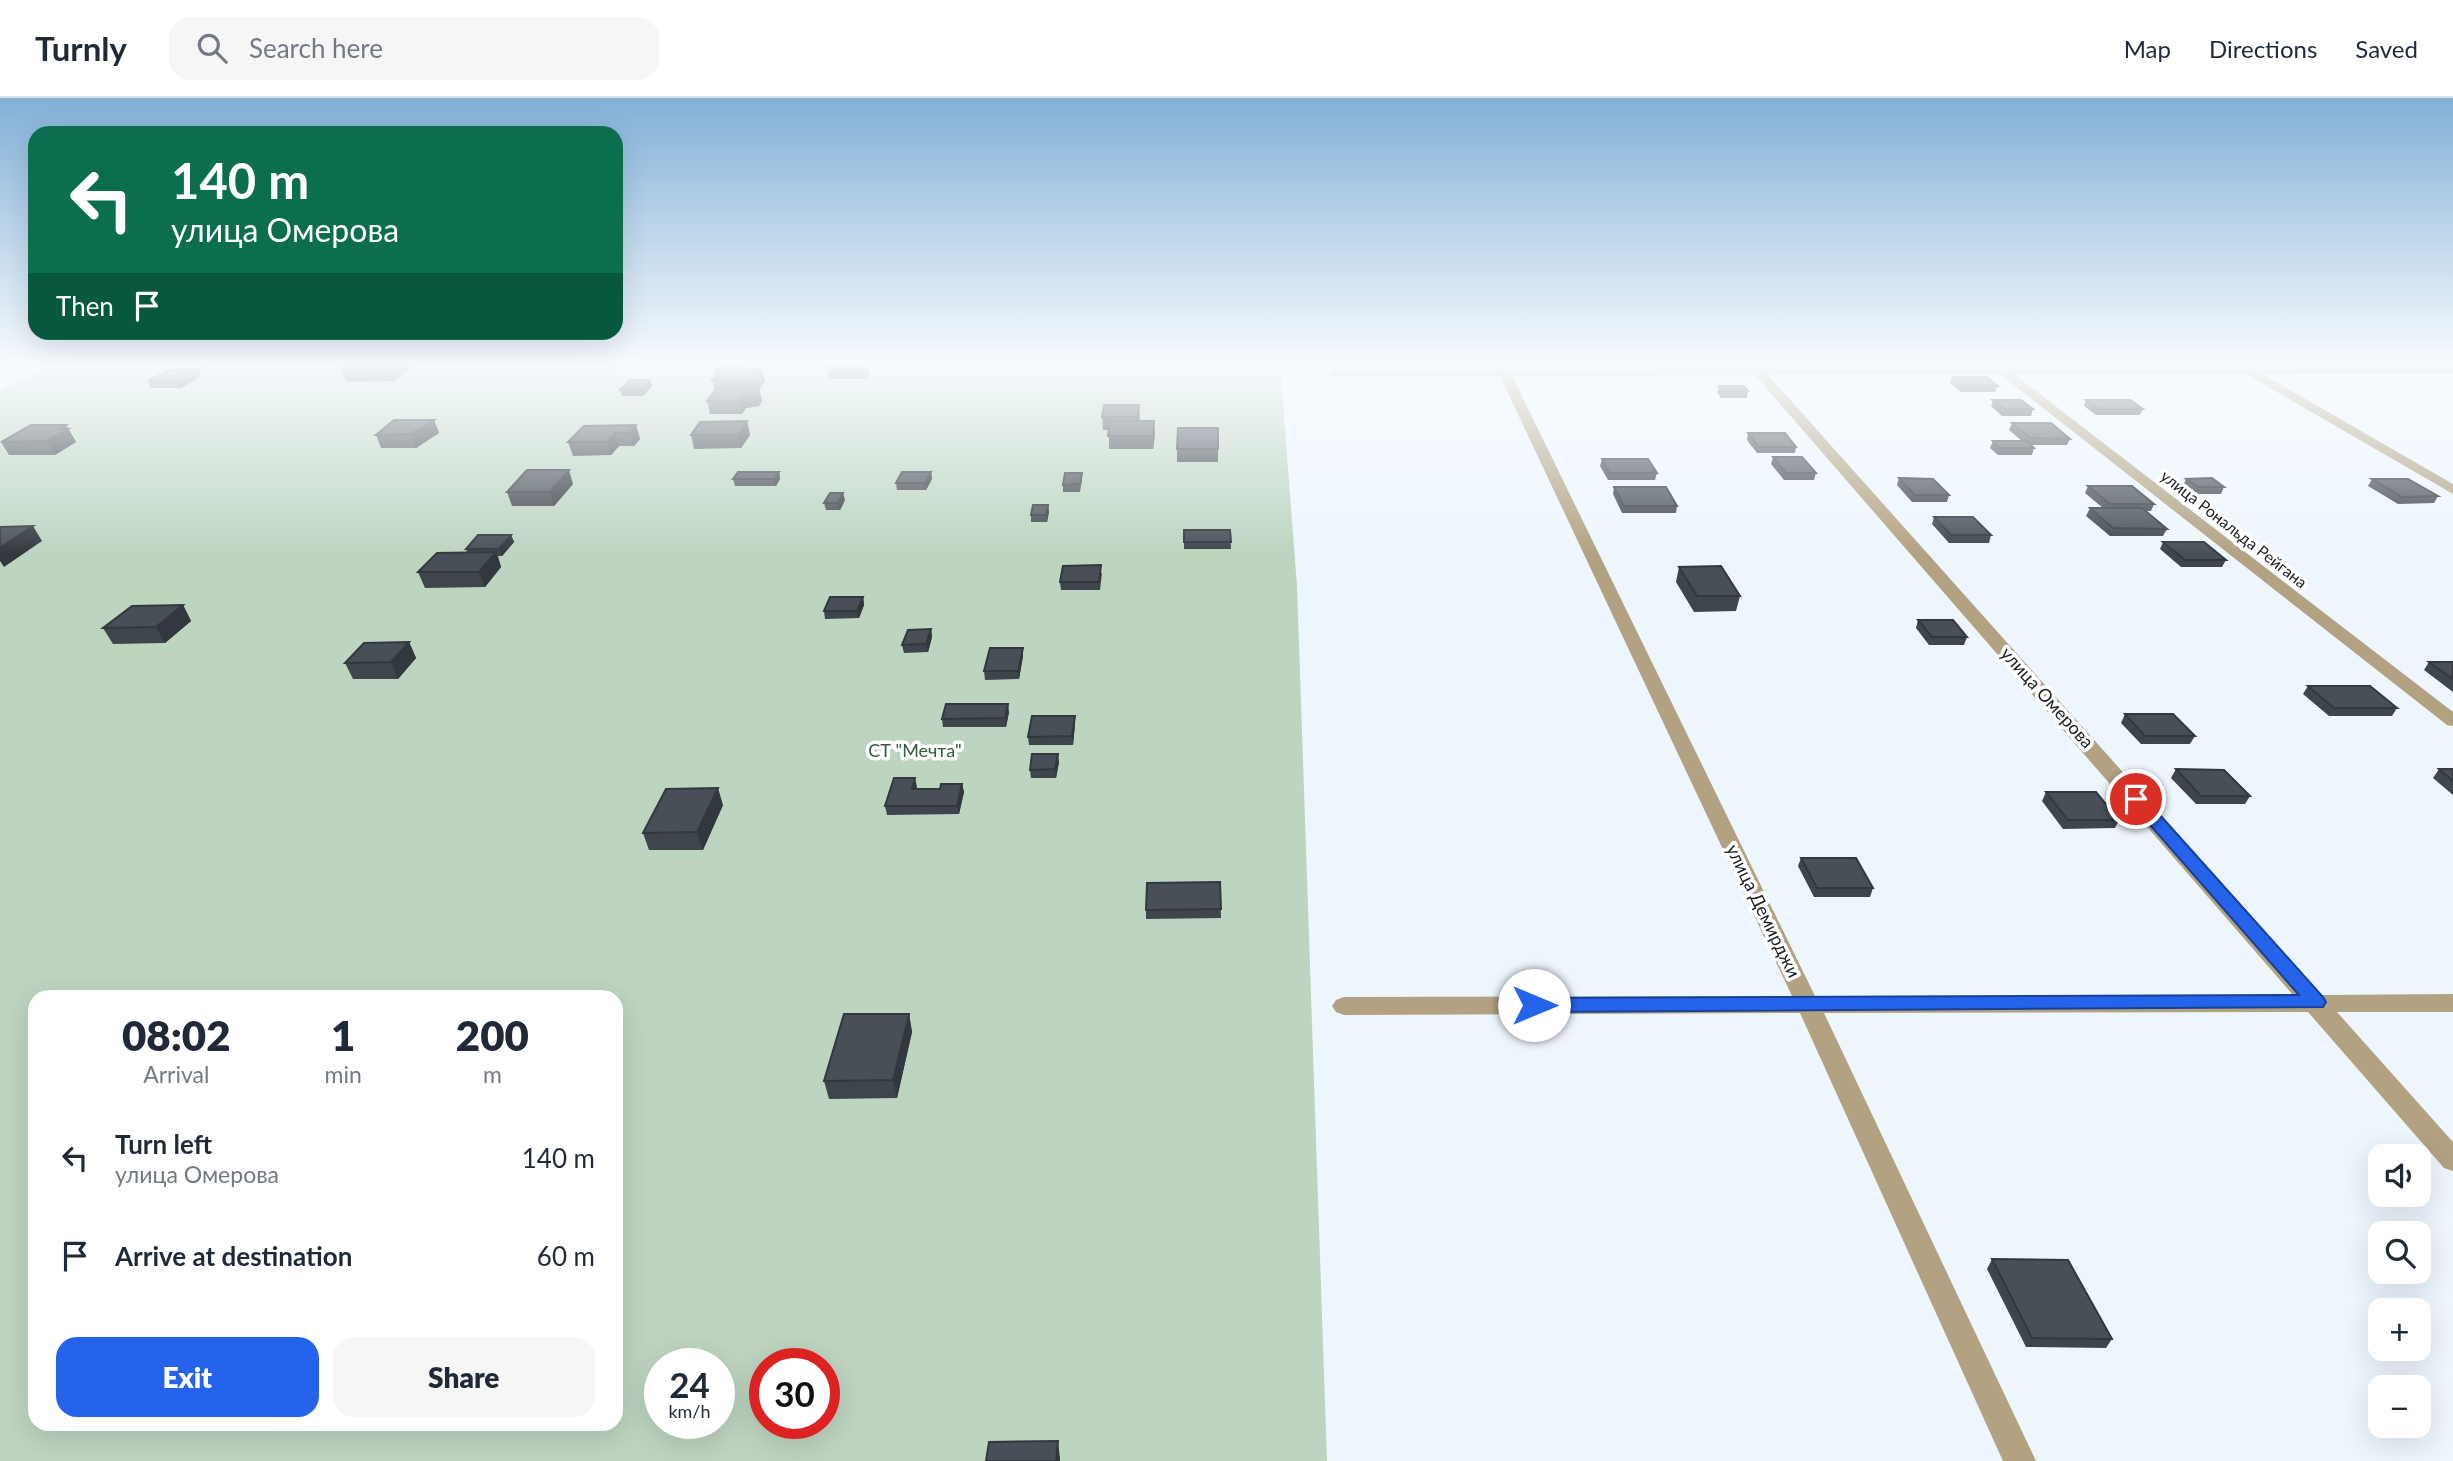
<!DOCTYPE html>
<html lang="en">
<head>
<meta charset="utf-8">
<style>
	:root { --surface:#fff; --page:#f6f6f7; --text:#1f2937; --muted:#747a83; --line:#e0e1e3; --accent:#2563eb }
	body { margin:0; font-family:Lato,sans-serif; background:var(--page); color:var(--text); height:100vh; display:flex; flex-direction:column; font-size:26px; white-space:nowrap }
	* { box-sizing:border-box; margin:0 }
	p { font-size:23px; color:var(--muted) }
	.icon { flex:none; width:38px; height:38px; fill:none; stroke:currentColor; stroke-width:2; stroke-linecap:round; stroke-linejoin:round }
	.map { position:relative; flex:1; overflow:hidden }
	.drawer { position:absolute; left:28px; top:892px; width:595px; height:441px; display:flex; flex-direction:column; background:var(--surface); border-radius:21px; box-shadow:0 7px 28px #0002 }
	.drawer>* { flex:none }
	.banner { position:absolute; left:28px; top:28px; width:595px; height:214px; border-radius:21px; box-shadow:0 7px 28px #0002; background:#0b6e4f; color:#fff; overflow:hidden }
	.fabs { position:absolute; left:2368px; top:1046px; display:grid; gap:14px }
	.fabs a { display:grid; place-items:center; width:63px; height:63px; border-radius:14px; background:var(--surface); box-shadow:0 7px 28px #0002; font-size:35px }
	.speed { position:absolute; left:644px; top:1250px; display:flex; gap:14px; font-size:35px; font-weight:700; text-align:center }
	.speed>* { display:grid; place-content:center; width:91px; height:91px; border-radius:50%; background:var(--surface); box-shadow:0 7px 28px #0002; line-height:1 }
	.speed small { font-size:18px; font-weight:400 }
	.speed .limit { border:10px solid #d22; background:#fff; color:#111 }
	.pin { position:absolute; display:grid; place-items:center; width:60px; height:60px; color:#fff; margin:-30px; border:4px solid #fff; border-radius:50%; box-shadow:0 2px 7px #0007 }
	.me { position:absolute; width:77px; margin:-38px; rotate:90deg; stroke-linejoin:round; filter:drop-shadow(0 0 5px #0008) }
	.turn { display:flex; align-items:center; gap:24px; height:147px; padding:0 28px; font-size:32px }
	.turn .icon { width:91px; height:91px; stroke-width:2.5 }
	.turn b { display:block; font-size:49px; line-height:60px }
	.then { display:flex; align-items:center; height:66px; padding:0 28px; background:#0003; gap:14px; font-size:26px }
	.eta { display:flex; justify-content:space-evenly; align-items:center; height:119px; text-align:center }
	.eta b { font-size:42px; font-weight:800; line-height:49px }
	.primary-button { display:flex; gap:14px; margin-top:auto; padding:14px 28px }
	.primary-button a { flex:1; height:80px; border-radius:21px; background:var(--accent); color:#fff; font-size:28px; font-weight:800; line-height:80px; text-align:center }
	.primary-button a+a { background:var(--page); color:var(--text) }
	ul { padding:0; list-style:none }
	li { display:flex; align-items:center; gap:21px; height:98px; padding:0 28px }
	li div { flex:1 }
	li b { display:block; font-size:26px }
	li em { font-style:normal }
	header { display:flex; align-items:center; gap:42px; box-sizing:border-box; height:98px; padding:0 35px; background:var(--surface); border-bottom:2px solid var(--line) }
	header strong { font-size:33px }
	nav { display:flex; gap:38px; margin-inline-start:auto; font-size:24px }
	.search { width:490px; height:63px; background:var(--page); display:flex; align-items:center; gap:18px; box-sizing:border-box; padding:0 24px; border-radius:21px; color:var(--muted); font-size:26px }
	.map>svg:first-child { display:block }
</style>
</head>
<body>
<header>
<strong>Turnly</strong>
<div class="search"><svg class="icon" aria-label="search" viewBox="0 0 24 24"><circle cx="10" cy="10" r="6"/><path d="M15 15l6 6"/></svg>Search here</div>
<nav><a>Map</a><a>Directions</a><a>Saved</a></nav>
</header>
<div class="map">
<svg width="2453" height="1363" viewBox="0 0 2453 1363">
	<rect width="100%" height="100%" fill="#eef6fd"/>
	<path fill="#bcd4c0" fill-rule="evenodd" d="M 53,266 L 1280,266 L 1297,488 L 1327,1363 L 0,1363 L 0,293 ZM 35,900 L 616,900 L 616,1326 L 35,1326 ZM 660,1265 L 719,1265 L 719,1325 L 660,1325 ZM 765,1265 L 824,1265 L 824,1325 L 765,1325 Z"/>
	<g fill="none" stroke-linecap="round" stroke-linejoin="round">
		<path fill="#b2a282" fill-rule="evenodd" d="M 1494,266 L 1506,266 L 1508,271 L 1749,270 L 1753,266 L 1761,270 L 2453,269 L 2453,275 L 2262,276 L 2453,386 L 2453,396 L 2246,276 L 2015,277 L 2453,614 L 2453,628 L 2447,627 L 2001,277 L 1768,277 L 2322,897 L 2453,896 L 2453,914 L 2337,914 L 2453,1044 L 2453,1073 L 2444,1070 L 2308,914 L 1824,915 L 2036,1363 L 2003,1363 L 1800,915 L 1344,917 L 1336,914 L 1332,908 L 1336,902 L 1344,899 L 1792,898 L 1500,278 L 1334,278 L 1328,275 L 1334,272 L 1497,271 ZM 1755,277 L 2293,897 L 1815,898 L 1512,278 Z"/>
	</g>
	<path fill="#3e454b" d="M 349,266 L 408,266 L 410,271 L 394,283 L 346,284 L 341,271 Z
		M 721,266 L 745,266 L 745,271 L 762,271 L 765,283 L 759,291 L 762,303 L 759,308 L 746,310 L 742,316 L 710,316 L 707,303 L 715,293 L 712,282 L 716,277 L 715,273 Z
		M 828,266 L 867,266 L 869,277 L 867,281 L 829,281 L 826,268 Z
		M 2183,266 L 2211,266 L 2210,268 L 2187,268 Z
		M 2422,266 L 2453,266 L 2453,268 L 2425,268 Z
		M 198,271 L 201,278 L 181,290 L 151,290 L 148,283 Z
		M 1953,279 L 1998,288 L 1995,294 L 1961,294 L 1950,285 Z
		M 650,282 L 652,288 L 643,298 L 622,298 L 620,292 Z
		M 1719,288 L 1748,293 L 1747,300 L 1721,300 L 1717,294 Z
		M 1993,302 L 2033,311 L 2031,318 L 2002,318 L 1991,308 Z
		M 2086,302 L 2143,311 L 2140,317 L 2096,317 L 2084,308 Z
		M 1139,307 L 1140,323 L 1155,336 L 1153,351 L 1109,351 L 1109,332 L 1103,332 L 1102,319 Z
		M 434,322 L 439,335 L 416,350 L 381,350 L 376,337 Z
		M 747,323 L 750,337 L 741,350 L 694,351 L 691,337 Z
		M 2012,325 L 2070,341 L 2067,347 L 2031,347 L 2034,350 L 2032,357 L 1998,357 L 1990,350 L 1993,343 L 2022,343 L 2009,332 Z
		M 66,327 L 76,344 L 55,357 L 9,357 L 1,344 Z
		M 636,327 L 640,341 L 634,348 L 619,348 L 611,357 L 573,358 L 568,344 Z
		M 1218,330 L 1218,364 L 1177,364 L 1177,351 Z
		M 1748,335 L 1796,349 L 1795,355 L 1757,355 L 1747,342 Z
		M 1773,359 L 1816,375 L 1814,382 L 1784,382 L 1771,366 Z
		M 1602,361 L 1657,375 L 1655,382 L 1608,382 L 1600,368 Z
		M 779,374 L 780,381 L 776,388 L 735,388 L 733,381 Z
		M 931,374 L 932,381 L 926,392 L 897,392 L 896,385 Z
		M 1082,375 L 1082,382 L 1080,394 L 1063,394 L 1063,387 Z
		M 1899,380 L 1949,397 L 1947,404 L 1912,404 L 1897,387 Z
		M 2186,381 L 2224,389 L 2221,396 L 2194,396 L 2183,388 Z
		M 2372,381 L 2438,398 L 2434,405 L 2398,406 L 2368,388 Z
		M 573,386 L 554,408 L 512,408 L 507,394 Z
		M 2088,388 L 2154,406 L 2151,413 L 2145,413 L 2167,431 L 2163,438 L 2110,438 L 2086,418 L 2090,410 L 2103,410 L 2085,395 Z
		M 1614,389 L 1677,408 L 1676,415 L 1622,415 L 1613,396 Z
		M 845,402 L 840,412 L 826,412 L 824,405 Z
		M 1048,407 L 1049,414 L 1047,424 L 1031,424 L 1031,417 Z
		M 1934,419 L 1991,437 L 1989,445 L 1949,445 L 1932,426 Z
		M 1184,432 L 1230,432 L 1231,451 L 1184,451 Z
		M 511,437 L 514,444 L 502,458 L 498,458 L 501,469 L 485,489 L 425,490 L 418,474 L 467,455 L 466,451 Z
		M 2163,444 L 2226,462 L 2222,469 L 2181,469 L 2160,451 Z
		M 1679,469 L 1740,498 L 1736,513 L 1694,514 L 1676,484 Z
		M 1102,475 L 1100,492 L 1061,492 L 1060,484 Z
		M 863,499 L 864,507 L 859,520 L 825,521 L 824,513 Z
		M 183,507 L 191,523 L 165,545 L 113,546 L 103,530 Z
		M 1918,522 L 1967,539 L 1964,547 L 1929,547 L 1916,530 Z
		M 931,531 L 932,539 L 928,554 L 904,555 L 902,547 Z
		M 409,544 L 416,560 L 398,581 L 353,581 L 345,565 Z
		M 1023,558 L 1019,581 L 985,582 L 984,573 Z
		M 2429,564 L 2453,564 L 2453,594 L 2424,572 Z
		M 2308,588 L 2397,610 L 2392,618 L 2329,618 L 2303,596 Z
		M 1009,614 L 1006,629 L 943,629 L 942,621 Z
		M 2125,616 L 2195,638 L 2190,646 L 2141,646 L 2121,625 Z
		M 1075,626 L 1073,647 L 1029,647 L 1028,639 Z
		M 1059,664 L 1056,680 L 1031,680 L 1030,672 Z
		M 2176,671 L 2250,698 L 2245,706 L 2196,706 L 2171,680 Z
		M 2439,671 L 2453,671 L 2453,697 L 2433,680 Z
		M 962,686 L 964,694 L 959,716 L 887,717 L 885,708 L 917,689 L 916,691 L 940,691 Z
		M 2046,694 L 2119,722 L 2115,730 L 2063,731 L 2042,703 Z
		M 723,707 L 703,752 L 649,752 L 643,735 Z
		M 1801,760 L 1873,790 L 1870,799 L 1814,799 L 1798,768 Z
		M 1220,784 L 1221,820 L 1146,821 L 1146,812 Z
		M 909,916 L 912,934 L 897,1000 L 829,1001 L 824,983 Z
		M 1992,1161 L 2112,1241 L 2106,1250 L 2026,1249 L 1987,1171 Z"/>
	<path fill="#32383d" d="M 396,266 L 408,266 L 410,271 L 394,283 L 389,271 Z
		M 743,266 L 745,266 L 745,270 L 739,279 L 737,273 Z
		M 861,266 L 867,266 L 869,277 L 867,281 L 865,268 Z
		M 198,271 L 201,278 L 181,290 L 178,283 Z
		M 762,271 L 765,283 L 759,291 L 762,303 L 759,308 L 746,310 L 742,316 L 739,303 L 743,297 L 757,294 L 754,282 Z
		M 650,282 L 652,288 L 643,298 L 641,292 Z
		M 434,322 L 439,335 L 416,350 L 411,336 Z
		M 747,323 L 750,337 L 741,350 L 738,337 Z
		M 1154,323 L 1155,336 L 1153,351 L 1153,338 Z
		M 66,327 L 76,344 L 55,357 L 47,343 L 59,331 Z
		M 636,327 L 640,341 L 634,348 L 630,335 Z
		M 615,335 L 619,348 L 611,357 L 607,344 Z
		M 569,372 L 573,386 L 554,408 L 550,394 Z
		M 779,374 L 780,381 L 776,388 L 774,381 Z
		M 931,374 L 932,381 L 926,392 L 925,385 Z
		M 843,395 L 845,402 L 840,412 L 838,405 Z
		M 1048,407 L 1049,414 L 1047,424 L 1046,417 Z
		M 33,428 L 42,443 L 4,469 L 0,463 L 0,450 Z
		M 511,437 L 514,444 L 502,458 L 499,451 Z
		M 496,454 L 501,469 L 485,489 L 479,474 Z
		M 863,499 L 864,507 L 859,520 L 857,513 Z
		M 183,507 L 191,523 L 165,545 L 156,529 Z
		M 931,531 L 932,539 L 928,554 L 926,546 Z
		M 409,544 L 416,560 L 398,581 L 391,564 Z
		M 1023,550 L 1023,558 L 1019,581 L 1018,573 Z
		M 1008,606 L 1009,614 L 1006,629 L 1005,620 Z
		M 1075,618 L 1075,626 L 1073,647 L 1072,638 Z
		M 1058,656 L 1059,664 L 1056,680 L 1055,671 Z
		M 915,680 L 917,689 L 914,699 L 912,691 Z
		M 962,686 L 964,694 L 959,716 L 957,708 Z
		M 718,690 L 723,707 L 703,752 L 697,734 Z
		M 909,916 L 912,934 L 897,1000 L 893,982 Z
		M 1058,1343 L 1060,1361 L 1060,1363 L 1056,1363 Z"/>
	<path fill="#485057" stroke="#32383d" stroke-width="2" d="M 349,266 L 396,266 L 389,271 L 341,271 Z
		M 721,266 L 743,266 L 739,271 L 721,271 L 720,273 L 715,273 Z
		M 828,266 L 866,266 L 865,268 L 826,268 Z
		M 198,271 L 178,283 L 148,283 L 169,272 Z
		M 721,271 L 762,271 L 754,282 L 712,282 Z
		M 1953,279 L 1987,279 L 1998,288 L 1963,288 Z
		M 630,282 L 650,282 L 641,292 L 620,292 Z
		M 1719,288 L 1744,288 L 1748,293 L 1723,293 Z
		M 716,291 L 759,291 L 756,295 L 743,297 L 739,303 L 707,303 Z
		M 1993,302 L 2021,302 L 2033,311 L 2005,311 Z
		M 2086,302 L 2130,302 L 2143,311 L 2099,311 Z
		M 1104,307 L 1139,307 L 1138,319 L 1102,319 Z
		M 394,322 L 434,322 L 411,336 L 376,337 Z
		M 747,323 L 738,337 L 691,337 L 700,324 Z
		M 1110,323 L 1154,323 L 1153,338 L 1108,338 Z
		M 2012,325 L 2051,325 L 2070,341 L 2030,340 Z
		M 31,327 L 66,327 L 59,331 L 68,331 L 47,343 L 1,344 Z
		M 636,327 L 630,335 L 615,335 L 607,344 L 568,344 L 584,328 Z
		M 1178,330 L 1218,330 L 1218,351 L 1177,351 Z
		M 1748,335 L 1785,335 L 1796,349 L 1759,349 Z
		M 1993,343 L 2027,343 L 2034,350 L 2000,350 Z
		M 1773,359 L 1802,359 L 1816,375 L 1786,375 Z
		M 1602,361 L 1648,361 L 1657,375 L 1609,375 Z
		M 527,372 L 569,372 L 550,394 L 507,394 Z
		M 738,374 L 779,374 L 774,381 L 733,381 Z
		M 902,374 L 931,374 L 925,385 L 896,385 Z
		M 1065,375 L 1082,375 L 1080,386 L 1063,387 Z
		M 1899,380 L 1933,381 L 1949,397 L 1914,397 Z
		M 2212,380 L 2224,389 L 2198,389 L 2186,381 Z
		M 2372,381 L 2408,381 L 2438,398 L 2402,399 Z
		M 2088,388 L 2132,388 L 2154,406 L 2110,406 Z
		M 1614,389 L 1666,389 L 1677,408 L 1624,408 Z
		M 830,395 L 843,395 L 838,405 L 824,405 Z
		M 1033,407 L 1048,407 L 1046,417 L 1031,417 Z
		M 2090,410 L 2142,410 L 2167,431 L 2113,430 Z
		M 1934,419 L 1973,419 L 1991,437 L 1951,437 Z
		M 33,428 L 0,450 L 0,429 Z
		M 1184,432 L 1230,432 L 1231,444 L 1184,444 Z
		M 478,437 L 511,437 L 499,451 L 466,451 Z
		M 2163,444 L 2204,444 L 2226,462 L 2185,462 Z
		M 496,454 L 479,474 L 418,474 L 437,455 Z
		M 1101,467 L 1099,484 L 1060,484 L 1063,468 Z
		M 1721,468 L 1740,498 L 1697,498 L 1679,469 Z
		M 830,499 L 863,499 L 857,513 L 824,513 Z
		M 183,507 L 156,529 L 103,530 L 132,508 Z
		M 1918,522 L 1953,522 L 1967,539 L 1932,539 Z
		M 931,531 L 926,546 L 902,547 L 908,532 Z
		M 409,544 L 391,564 L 345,565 L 364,545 Z
		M 990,550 L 1023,550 L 1018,573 L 984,573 Z
		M 2429,564 L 2453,564 L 2453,581 Z
		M 2308,588 L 2370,588 L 2397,610 L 2334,610 Z
		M 946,606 L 1008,606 L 1005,620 L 942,621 Z
		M 2125,616 L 2173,616 L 2195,638 L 2145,638 Z
		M 1032,618 L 1075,618 L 1072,638 L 1028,639 Z
		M 1032,656 L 1058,656 L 1055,671 L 1030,672 Z
		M 2176,671 L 2224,672 L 2250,698 L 2201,698 Z
		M 2439,671 L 2453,671 L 2453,683 Z
		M 894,680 L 915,680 L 912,691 L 940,691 L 941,686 L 962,686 L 957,708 L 885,708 Z
		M 718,690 L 697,734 L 643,735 L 666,691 Z
		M 2046,694 L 2096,694 L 2119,722 L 2068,722 Z
		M 1801,760 L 1856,760 L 1873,790 L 1817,790 Z
		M 1220,784 L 1221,811 L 1146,812 L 1147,785 Z
		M 844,916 L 909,916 L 893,982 L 824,983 Z
		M 1992,1161 L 2068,1162 L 2112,1241 L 2032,1240 Z
		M 1058,1343 L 1056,1363 L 986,1363 L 989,1344 Z"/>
	<linearGradient id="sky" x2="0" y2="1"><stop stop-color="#82b0d7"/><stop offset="0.58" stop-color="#f7fbfe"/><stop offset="1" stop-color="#f7fbfe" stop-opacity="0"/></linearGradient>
	<rect width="2453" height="457" fill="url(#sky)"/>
	<path fill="#2563eb" stroke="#184099" stroke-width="2" d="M 2136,696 L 2142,697 L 2323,899 L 2326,904 L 2323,909 L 1534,914 L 1524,907 L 1534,900 L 2299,897 L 2130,704 L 2130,697 Z"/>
	<g text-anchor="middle" stroke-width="7" stroke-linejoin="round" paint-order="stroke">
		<g font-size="16" fill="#1b1f22" stroke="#fff">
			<text transform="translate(2234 431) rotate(38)" y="6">улица Рональда Рейгана</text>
		</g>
		<g font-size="18" fill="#1b1f22" stroke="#fff">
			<text transform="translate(2047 600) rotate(48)" y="6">улица Омерова</text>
			<text transform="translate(1763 813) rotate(64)" y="6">улица Демирджи</text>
		</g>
		<g font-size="18" fill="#305e3c" stroke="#fff">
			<text x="915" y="659">СТ "Мечта"</text>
		</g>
	</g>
</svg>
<div class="fabs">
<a><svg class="icon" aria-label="sound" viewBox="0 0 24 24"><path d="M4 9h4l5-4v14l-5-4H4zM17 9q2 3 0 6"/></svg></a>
<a><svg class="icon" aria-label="search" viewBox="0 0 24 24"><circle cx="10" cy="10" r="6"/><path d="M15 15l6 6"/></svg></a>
<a>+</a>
<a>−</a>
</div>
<div class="speed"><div>24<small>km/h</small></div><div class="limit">30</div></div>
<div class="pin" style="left:2136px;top:701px;background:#d93025"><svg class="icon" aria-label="arrive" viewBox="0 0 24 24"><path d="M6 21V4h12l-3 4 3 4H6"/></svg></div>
<svg class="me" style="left:1534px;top:907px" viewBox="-20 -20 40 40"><circle r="19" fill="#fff"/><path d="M0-13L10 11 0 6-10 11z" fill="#2563eb"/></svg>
<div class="banner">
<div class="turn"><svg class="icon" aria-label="left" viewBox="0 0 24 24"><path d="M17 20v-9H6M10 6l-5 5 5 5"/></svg><div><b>140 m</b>улица Омерова</div></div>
<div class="then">Then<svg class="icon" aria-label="arrive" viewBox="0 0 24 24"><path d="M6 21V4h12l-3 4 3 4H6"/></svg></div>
</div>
<section class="drawer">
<div class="eta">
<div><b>08:02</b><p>Arrival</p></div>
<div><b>1</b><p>min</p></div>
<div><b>200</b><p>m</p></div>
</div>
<ul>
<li><svg class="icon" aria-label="left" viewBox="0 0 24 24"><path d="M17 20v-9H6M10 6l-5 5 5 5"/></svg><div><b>Turn left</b><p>улица Омерова</p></div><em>140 m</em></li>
<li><svg class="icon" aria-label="arrive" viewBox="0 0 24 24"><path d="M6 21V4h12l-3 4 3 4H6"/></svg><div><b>Arrive at destination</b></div><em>60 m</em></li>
</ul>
<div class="primary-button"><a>Exit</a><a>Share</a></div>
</section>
</div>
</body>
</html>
